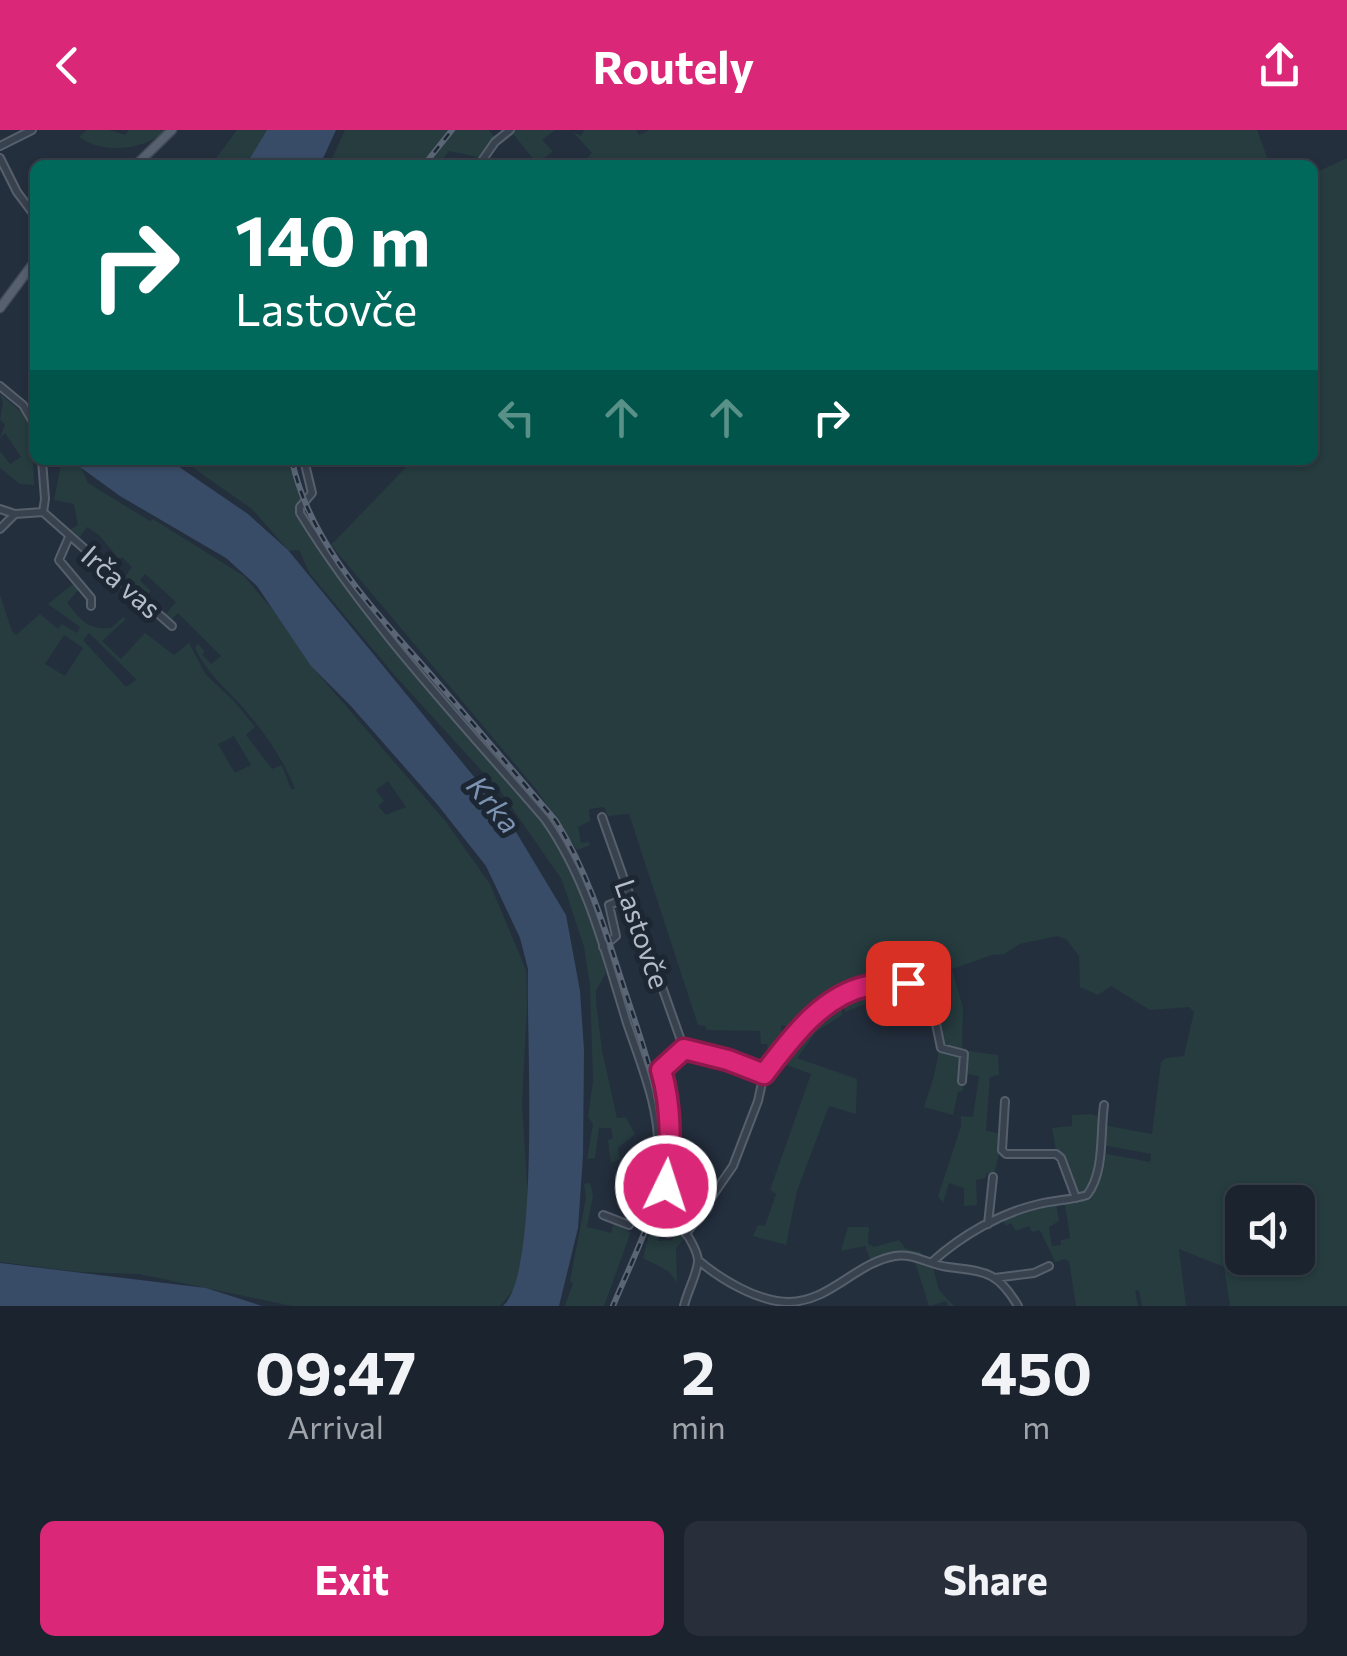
<!DOCTYPE html>
<html lang="en">
<head>
<meta charset="utf-8">
<style>
	:root { --surface:#1b232e; --page:#282f3a; --text:#f1f3f6; --muted:#a0a4aa; --line:#39404a; --accent:#db2777 }
	body { margin:0; font-family:Commissioner,sans-serif; background:var(--page); color:var(--text); height:100vh; display:flex; flex-direction:column; font-size:38px; white-space:nowrap }
	* { box-sizing:border-box; margin:0 }
	p { font-size:32px; color:var(--muted) }
	.icon { flex:none; width:55px; height:55px; fill:none; stroke:currentColor; stroke-width:2; stroke-linecap:round; stroke-linejoin:round }
	.map { position:relative; height:1176px; overflow:hidden }
	.drawer { display:flex; flex-direction:column; background:var(--surface); flex:1 }
	.drawer>* { flex:none }
	.top-card { position:absolute; left:30px; top:30px; width:1288px; height:305px; border-radius:15px; box-shadow:0 2px 8px #0004,0 0 0 2px var(--line); background:#00695c; color:#fff; overflow:hidden }
	.fabs { position:absolute; left:1225px; top:1055px; display:grid; gap:20px }
	.fabs a { display:grid; place-items:center; width:90px; height:90px; border-radius:15px; background:var(--surface); box-shadow:0 2px 8px #0004,0 0 0 2px var(--line); font-size:50px }
	.pin { position:absolute; display:grid; place-items:center; width:85px; height:85px; color:#fff; margin:-42px; border-radius:20px; box-shadow:0 5px 15px #0006 }
	.me { position:absolute; width:110px; margin:-55px; rotate:4deg; stroke-linejoin:round; filter:drop-shadow(0 0 8px #0008) }
	.turn { display:flex; align-items:center; gap:35px; height:210px; padding:0 40px; font-size:45px }
	.turn .icon { width:130px; height:130px; stroke-width:2.5 }
	.turn b { display:block; font-size:70px; line-height:85px }
	.lanes { display:flex; align-items:center; height:95px; padding:0 40px; background:#0003; justify-content:center; gap:50px; direction:ltr }
	.lanes .off { opacity:.35 }
	.eta { display:flex; justify-content:space-evenly; align-items:center; height:170px; text-align:center }
	.eta b { font-size:60px; font-weight:700; line-height:70px }
	.cta { display:flex; gap:20px; margin-top:auto; padding:20px 40px }
	.cta a { flex:1; height:115px; border-radius:15px; background:var(--accent); color:#fff; font-size:40px; font-weight:700; line-height:115px; text-align:center }
	.cta a+a { background:var(--page); color:var(--text) }
	header { display:flex; justify-content:space-between; align-items:center; height:130px; padding:0 40px; background:var(--accent); color:#fff; font-size:45px; font-weight:700 }
	.map>svg:first-child { display:block }
</style>
</head>
<body>
<header><svg class="icon" aria-label="back" viewBox="0 0 24 24"><path d="M15 5l-7 7 7 7"/></svg>Routely<svg class="icon" aria-label="share" viewBox="0 0 24 24"><path d="M12 15V3M7 8l5-5 5 5M5 13v7h14v-7"/></svg></header>
<div class="map">
<svg width="1347" height="1176" viewBox="0 0 1347 1176">
	<rect width="100%" height="100%" fill="#242f3e"/>
	<path fill="#263c3f" fill-rule="evenodd" d="M 87,0 L 109,0 L 125,5 L 129,0 L 166,0 C 145,20 104,25 79,7 Z
		M 237,0 L 269,0 L 247,35 L 211,35 Z
		M 345,0 L 449,0 L 421,35 L 329,35 Z
		M 455,0 L 489,0 L 495,9 L 481,28 L 449,21 L 439,35 L 428,35 Z
		M 514,0 L 555,0 L 542,10 L 553,21 L 543,29 L 548,35 L 538,35 L 514,5 Z
		M 584,0 L 636,0 L 639,5 L 650,0 L 1257,0 L 1270,35 L 580,35 L 592,23 L 573,2 L 581,6 Z
		M 1347,28 L 1347,1176 L 1230,1176 L 1224,1137 L 1179,1119 L 1186,1176 L 1142,1176 L 1139,1160 L 1135,1161 L 1138,1176 L 1076,1176 L 1069,1131 L 1065,1129 L 1055,1132 L 1040,1100 L 1032,1102 L 1029,1096 L 1016,1101 L 1011,1093 L 1006,1096 L 1003,1091 L 1032,1078 L 1056,1073 L 1059,1091 L 1049,1097 L 1052,1116 L 1061,1115 L 1061,1110 L 1070,1108 L 1065,1074 L 1092,1069 L 1090,1066 L 1095,1061 L 1102,1023 L 1150,1032 L 1151,1024 L 1102,1015 L 1103,995 L 1152,1004 L 1161,932 L 1166,928 L 1184,926 L 1194,882 L 1189,877 L 1150,880 L 1111,856 L 1098,865 L 1080,857 L 1079,826 L 1066,809 L 1057,806 L 1020,814 L 1004,824 L 992,825 L 952,839 L 963,878 L 962,920 L 998,925 L 999,945 L 990,947 L 986,1001 L 1004,1004 L 994,1044 L 987,1043 L 985,1048 L 976,1050 L 977,1075 L 964,1076 L 964,1058 L 949,1053 L 943,1073 L 938,1066 L 961,996 L 961,986 L 973,987 L 979,946 L 967,944 L 967,928 L 961,921 L 963,961 L 958,962 L 953,985 L 924,977 C 937,940 956,880 911,855 L 845,882 L 843,869 L 864,859 L 905,855 L 905,851 L 854,858 L 796,900 L 787,900 L 786,896 L 781,895 L 782,917 L 765,938 L 765,928 L 769,926 L 767,914 L 761,914 L 760,901 L 707,900 L 705,896 L 698,895 L 629,684 L 608,686 L 604,677 L 589,679 L 590,691 L 578,697 L 581,713 L 589,712 L 590,715 L 577,720 L 536,659 L 331,415 L 413,330 L 1312,330 L 1313,44 ZM 1242,1072 L 1298,1072 L 1298,1128 L 1242,1128 Z
		M 0,264 C 28,286 35,294 35,330 L 38,330 L 33,333 L 34,355 L 20,354 L 0,338 L 0,321 L 10,334 L 21,327 L 5,303 L 0,308 L 5,294 L 0,290 L 3,273 Z
		M 62,330 L 78,330 L 88,353 L 150,391 L 153,389 L 244,446 L 279,487 L 314,539 L 446,692 L 490,754 L 526,840 L 527,877 L 522,974 L 528,1071 L 521,1139 L 515,1158 L 500,1176 L 292,1176 L 139,1144 L 79,1142 L 0,1132 L 0,465 L 12,501 L 16,505 L 40,484 L 58,499 L 62,494 L 77,503 L 80,497 L 48,474 L 74,453 L 79,459 L 67,473 C 82,491 88,500 111,498 L 123,487 L 126,489 L 102,511 L 121,529 L 145,503 L 174,525 L 189,513 L 206,545 L 234,571 L 255,597 L 246,605 L 272,639 L 282,635 L 291,659 L 295,659 C 281,624 259,594 233,567 C 217,550 205,539 195,518 L 198,514 L 205,522 L 202,524 L 211,534 L 221,526 L 178,483 L 170,491 L 164,486 L 176,472 L 145,444 L 140,450 L 151,461 L 145,469 L 123,450 L 132,437 L 122,427 L 119,429 L 99,405 L 87,397 L 80,407 L 74,408 L 66,402 L 78,395 L 74,374 L 54,370 ZM 89,503 L 136,549 L 136,550 L 126,557 L 83,510 ZM 64,505 L 83,518 L 65,546 L 45,534 ZM 234,606 L 251,635 L 235,643 L 218,614 ZM 388,651 L 406,677 L 386,685 L 378,676 L 384,671 L 376,660 Z
		M 182,330 L 289,330 L 302,371 L 297,377 L 302,393 L 346,457 L 434,567 L 551,701 L 573,736 L 590,780 L 606,843 L 596,861 L 596,872 L 602,920 L 617,988 L 626,987 L 635,1004 L 618,1018 L 620,1029 L 611,1033 L 608,1010 L 613,1008 L 611,998 L 599,998 L 595,1028 L 587,1029 L 593,994 L 588,987 L 593,951 L 590,856 L 584,817 L 562,750 L 501,662 L 397,548 L 310,444 L 299,420 L 289,421 L 252,379 Z
		M 841,870 L 842,885 L 816,902 L 797,928 L 857,949 L 856,984 L 829,976 L 797,1061 L 786,1115 L 753,1106 L 758,1095 L 765,1096 L 776,1064 L 770,1060 L 811,944 L 776,931 L 806,894 Z
		M 1091,984 L 1101,987 L 1097,1033 L 1089,1062 L 1078,1066 L 1063,1024 L 1056,1021 L 1052,998 L 1072,996 L 1072,985 Z
		M 590,1053 L 593,1065 L 587,1097 L 611,1103 L 614,1093 L 630,1102 L 629,1107 L 604,1176 L 565,1176 L 573,1153 L 570,1151 L 586,1068 L 584,1054 Z
		M 661,1070 L 673,1090 L 657,1090 L 655,1105 L 659,1107 L 658,1111 L 672,1110 L 678,1101 L 685,1108 L 676,1118 L 677,1152 L 668,1141 L 643,1128 L 658,1071 Z
		M 848,1097 L 869,1097 L 868,1114 L 874,1117 L 899,1110 L 906,1119 L 921,1122 L 920,1125 L 904,1123 L 871,1132 L 865,1116 L 841,1121 Z
		M 914,1129 L 932,1134 L 939,1160 L 954,1176 L 949,1176 L 946,1171 L 929,1176 Z"/>
	<path fill="#394c67" d="M 267,0 L 336,0 L 320,35 L 246,35 Z
		M 78,330 L 169,330 L 248,384 L 288,420 L 507,687 L 566,785 L 580,861 L 584,920 L 583,1025 L 578,1098 L 559,1176 L 503,1176 C 541,1143 526,900 528,839 L 520,808 L 486,736 L 437,674 L 350,575 L 311,536 L 257,456 L 226,428 L 120,366 L 80,337 Z
		M 0,1133 L 206,1158 L 262,1176 L 0,1176 Z"/>
	<g fill="none" stroke-linecap="round" stroke-linejoin="round">
		<g stroke="#565f6c" stroke-width="10">
			<path id="minor" d="M 0,16 L 32,0
				M 0,28 L 17,62 L 35,86
				M 479,35 L 495,12 L 510,0
				M 0,256 L 23,275 L 35,295
				M 42,330 L 45,369 L 43,382
				M 304,330 L 312,363 L 300,377 L 300,383 C 368,494 460,590 545,689 C 588,750 605,822 627,893 C 641,935 661,980 658,1026 C 656,1053 643,1071 629,1095 L 603,1085
				M 0,379 L 15,384 L 43,382 L 172,496
				M 0,399 L 14,385
				M 69,407 L 59,430 L 91,468 L 91,476
				M 602,687 L 684,919
				M 603,817 L 616,806 L 609,775 L 629,767
				M 1005,971 L 1002,1020 L 1006,1024 L 1056,1024 L 1061,1028 L 1076,1068
				M 641,1045 L 640,1028 L 635,1026 L 631,1034 C 646,1051 698,1109 698,1131 C 697,1145 687,1162 684,1176
				M 663,1070 L 671,1020 L 663,935 L 684,919 L 728,930 L 764,944
				M 988,1094 L 993,1047
				M 686,1104 L 733,1036 L 758,971 L 764,944 L 794,903 L 811,888 L 854,860 L 868,855 L 907,853 L 917,857 L 935,889 L 941,918 L 964,924 L 962,951
				M 698,1130 C 720,1149 758,1172 789,1172 C 831,1171 855,1133 895,1126 C 914,1123 930,1135 948,1137 C 984,1142 997,1140 1018,1176
				M 932,1132 C 962,1105 1000,1083 1039,1074 C 1055,1070 1072,1070 1087,1065 C 1105,1042 1100,1002 1104,975
				M 995,1148 L 1034,1143 L 1049,1136"/>
		</g>
		<g stroke="#414a57" stroke-width="11">
			<path id="major" d="M 136,35 L 172,0
				M 0,178 L 35,131"/>
		</g>
		<use href="#minor" stroke="#38414e" stroke-width="6"/>
		<use href="#major" stroke="#56606e" stroke-width="8"/>
		<g stroke="#5a6575" stroke-width="6">
			<path id="rail" d="M 424,35 L 452,0
				M 292,330 C 309,414 377,483 432,546 C 473,594 515,643 556,691 C 589,744 606,802 625,861 C 644,919 667,977 661,1039 C 656,1087 631,1132 613,1176"/>
		</g>
		<use href="#rail" stroke="#1d2633" stroke-width="2.5" stroke-dasharray="8" stroke-linecap="butt"/>
	</g>
	<g fill="none" stroke-linecap="round" stroke-linejoin="round">
		<g stroke="#8e194d" stroke-width="25">
			<path id="route" d="M 666,1056 C 671,1016 672,978 661,940 L 684,919 L 728,930 L 764,944 C 790,910 821,866 867,856 C 880,853 894,854 908,853"/>
		</g>
		<use href="#route" stroke="#db2777" stroke-width="18"/>
	</g>
	<g text-anchor="middle" stroke-width="10" stroke-linejoin="round" paint-order="stroke">
		<g font-size="28" fill="#b4bcc9" stroke="#1d2633">
			<text transform="translate(121 452) rotate(41)" y="10">Irča vas</text>
			<text transform="translate(642 804) rotate(71)" y="10">Lastovče</text>
		</g>
		<g font-size="30" font-style="italic" fill="#7c92b1" stroke="#1d2633">
			<text transform="translate(493 675) rotate(50)" y="10">Krka</text>
		</g>
	</g>
</svg>
<div class="fabs">
<a><svg class="icon" aria-label="sound" viewBox="0 0 24 24"><path d="M4 9h4l5-4v14l-5-4H4zM17 9q2 3 0 6"/></svg></a>
</div>
<div class="pin" style="left:908px;top:853px;background:#d93025"><svg class="icon" aria-label="arrive" viewBox="0 0 24 24"><path d="M6 21V4h12l-3 4 3 4H6"/></svg></div>
<svg class="me" style="left:666px;top:1056px" viewBox="-20 -20 40 40"><circle r="17" fill="#db2777" stroke="#fff" stroke-width="3"/><path d="M0-11L8 9 0 5-8 9z" fill="#fff"/></svg>
<div class="top-card">
<div class="turn"><svg class="icon" aria-label="right" viewBox="0 0 24 24"><path d="M7 20v-9h11M14 6l5 5-5 5"/></svg><div><b>140 m</b>Lastovče</div></div>
<div class="lanes"><svg class="icon off" aria-label="left" viewBox="0 0 24 24"><path d="M17 20v-9H6M10 6l-5 5 5 5"/></svg><svg class="icon off" aria-label="ahead" viewBox="0 0 24 24"><path d="M12 20V5M6 11l6-6 6 6"/></svg><svg class="icon off" aria-label="ahead" viewBox="0 0 24 24"><path d="M12 20V5M6 11l6-6 6 6"/></svg><svg class="icon" aria-label="right" viewBox="0 0 24 24"><path d="M7 20v-9h11M14 6l5 5-5 5"/></svg></div>
</div>
</div>
<section class="drawer">
<div class="eta">
<div><b>09:47</b><p>Arrival</p></div>
<div><b>2</b><p>min</p></div>
<div><b>450</b><p>m</p></div>
</div>
<div class="cta"><a>Exit</a><a>Share</a></div>
</section>
</body>
</html>
